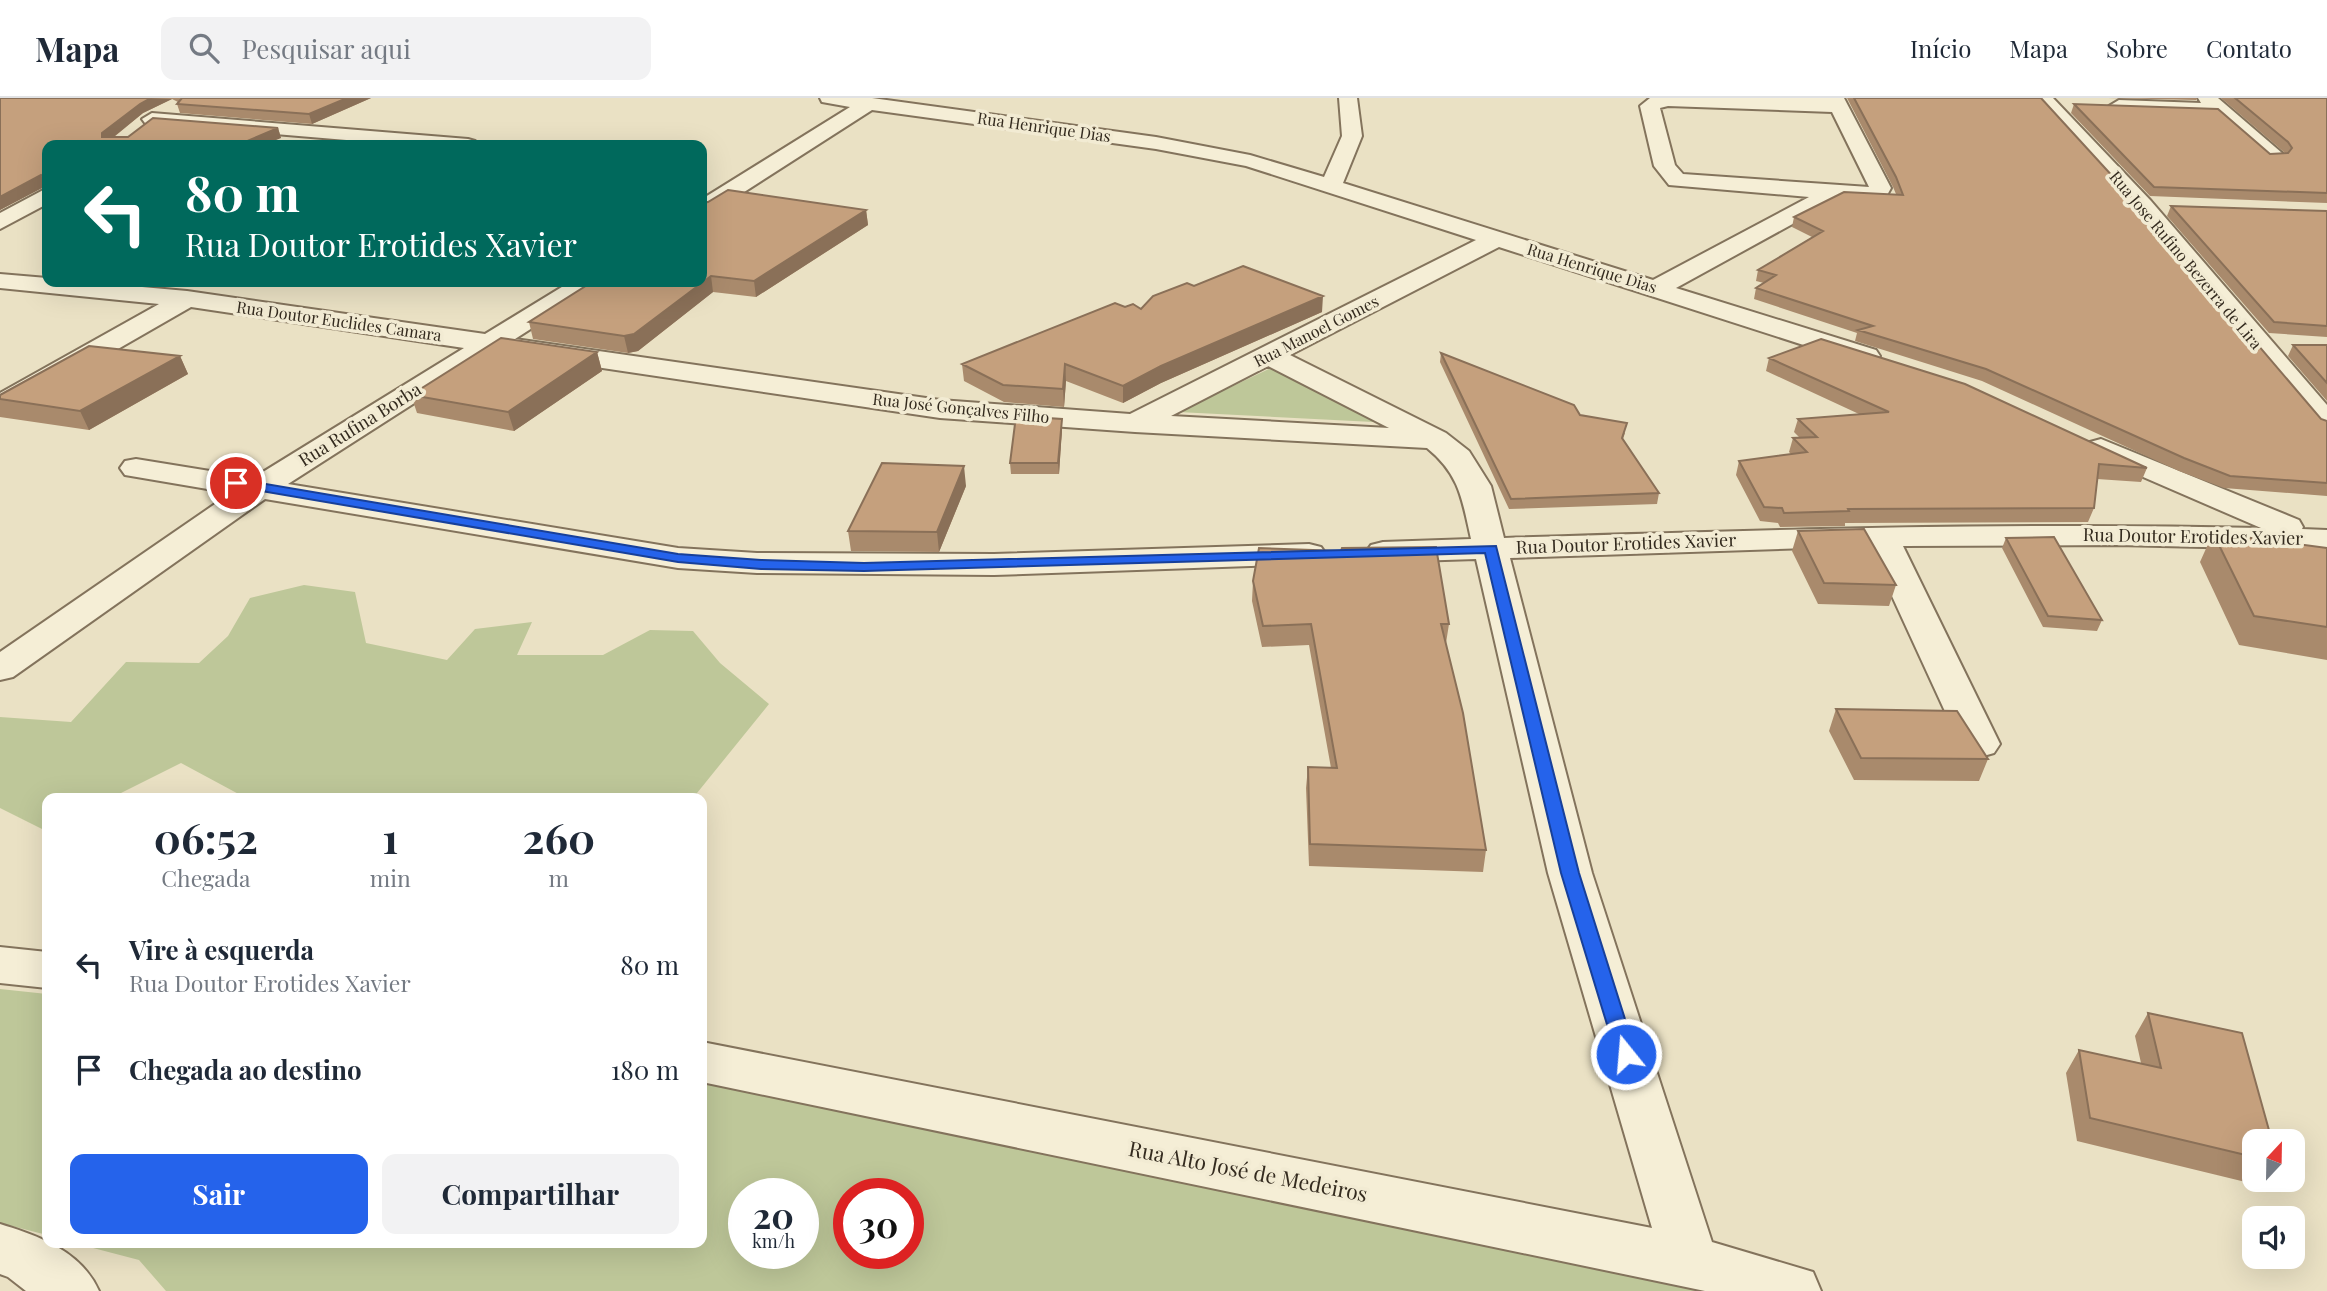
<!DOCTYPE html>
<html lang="pt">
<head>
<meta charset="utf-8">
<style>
	:root { --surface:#fff; --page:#f2f2f3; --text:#1f2937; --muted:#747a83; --line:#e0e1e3; --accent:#2563eb }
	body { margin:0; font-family:"Playfair Display",serif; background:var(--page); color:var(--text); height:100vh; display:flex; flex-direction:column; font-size:26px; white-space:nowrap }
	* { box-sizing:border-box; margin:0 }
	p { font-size:23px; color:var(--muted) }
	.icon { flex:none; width:38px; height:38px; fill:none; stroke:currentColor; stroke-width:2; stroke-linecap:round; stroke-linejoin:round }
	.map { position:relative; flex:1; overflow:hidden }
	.sheet { position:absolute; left:42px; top:695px; width:665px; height:455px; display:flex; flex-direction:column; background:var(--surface); border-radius:14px; box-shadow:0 7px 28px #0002 }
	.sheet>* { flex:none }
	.top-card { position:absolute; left:42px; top:42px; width:665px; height:147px; border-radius:14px; box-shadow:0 7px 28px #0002; background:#00695c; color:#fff; overflow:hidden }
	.needle { width:46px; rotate:22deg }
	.controls { position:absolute; left:2242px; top:1031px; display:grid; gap:14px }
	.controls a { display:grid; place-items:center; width:63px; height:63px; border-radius:14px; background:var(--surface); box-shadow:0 7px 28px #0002; font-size:35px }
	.speed { position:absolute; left:728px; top:1080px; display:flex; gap:14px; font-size:35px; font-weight:700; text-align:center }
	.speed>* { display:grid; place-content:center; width:91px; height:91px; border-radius:50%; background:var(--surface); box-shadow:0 7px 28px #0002; line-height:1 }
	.speed small { font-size:18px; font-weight:400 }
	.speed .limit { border:10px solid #d22; background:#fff; color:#111 }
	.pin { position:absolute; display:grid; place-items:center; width:60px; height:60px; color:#fff; margin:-30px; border:4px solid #fff; border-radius:50%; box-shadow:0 2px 7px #0007 }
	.me { position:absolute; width:77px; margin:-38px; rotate:343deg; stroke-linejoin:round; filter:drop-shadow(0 0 5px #0008) }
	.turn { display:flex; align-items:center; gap:24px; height:147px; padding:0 28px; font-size:32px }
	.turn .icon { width:91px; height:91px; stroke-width:2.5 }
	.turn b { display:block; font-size:49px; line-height:60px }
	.eta { display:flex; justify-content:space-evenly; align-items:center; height:119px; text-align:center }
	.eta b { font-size:42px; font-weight:700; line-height:49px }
	.cta { display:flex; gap:14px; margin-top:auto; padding:14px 28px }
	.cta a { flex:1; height:80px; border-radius:14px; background:var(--accent); color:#fff; font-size:28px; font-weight:700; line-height:80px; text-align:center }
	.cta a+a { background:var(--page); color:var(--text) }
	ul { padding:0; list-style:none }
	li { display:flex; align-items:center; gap:21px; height:105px; padding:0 28px }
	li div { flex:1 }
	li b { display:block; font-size:26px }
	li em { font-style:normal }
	header { display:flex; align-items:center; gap:42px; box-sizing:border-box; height:98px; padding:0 35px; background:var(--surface); border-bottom:2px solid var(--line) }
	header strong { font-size:33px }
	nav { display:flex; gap:38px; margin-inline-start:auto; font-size:24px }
	.search { width:490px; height:63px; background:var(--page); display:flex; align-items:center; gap:18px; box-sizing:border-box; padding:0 24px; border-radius:14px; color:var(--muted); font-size:26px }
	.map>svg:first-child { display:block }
</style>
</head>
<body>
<header>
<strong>Mapa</strong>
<div class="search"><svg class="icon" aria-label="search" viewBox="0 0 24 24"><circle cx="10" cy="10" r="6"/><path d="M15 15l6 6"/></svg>Pesquisar aqui</div>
<nav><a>Início</a><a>Mapa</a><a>Sobre</a><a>Contato</a></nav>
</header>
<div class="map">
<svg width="2327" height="1193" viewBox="0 0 2327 1193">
	<rect width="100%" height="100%" fill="#eae1c4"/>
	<path fill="#bec799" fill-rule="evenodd" d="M 1275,268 L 1393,325 L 1178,314 Z
		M 304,487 L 355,494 L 366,545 L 447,562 L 475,531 L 532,524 L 517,557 L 603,557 L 650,532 L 693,533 L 720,565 L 769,606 L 693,700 L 246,700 L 181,665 L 111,700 L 47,700 L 46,733 L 0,710 L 0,619 L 71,624 L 126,564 L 199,565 L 228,538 L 250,500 Z
		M 0,891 L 47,896 L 47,1137 L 0,1125 Z
		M 702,976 L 1707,1189 L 1722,1193 L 166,1193 L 139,1162 L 74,1145 L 702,1144 ZM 744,1096 L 803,1096 L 803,1155 L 744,1155 ZM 849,1096 L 908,1096 L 908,1155 L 849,1155 Z"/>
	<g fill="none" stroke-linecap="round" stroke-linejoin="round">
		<g stroke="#83735c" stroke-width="4">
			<path id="minor" d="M 820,0 L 872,0 L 1156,39 L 1250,57 L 1324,79 L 1342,38 L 1339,0 L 1357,0 L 1362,38 L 1343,85 L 1653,182 L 1809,99 L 1669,87 L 1654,68 L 1640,8 L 1650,0 L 1844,0 L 1891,90 L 1886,99 L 1865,104 L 1838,101 L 1676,190 L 1876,252 L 1880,258 L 1876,264 L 1866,266 L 1856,264 L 1499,149 L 1290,257 L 1446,335 L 1469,353 L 1491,388 L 1504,440 C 1757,432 2009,424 2261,430 L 2090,356 L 2086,350 L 2090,344 L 2101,341 L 2299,422 L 2303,429 L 2302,431 L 2327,432 L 2327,452 L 2118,447 L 1903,448 L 2000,646 L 1994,655 L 1980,659 L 1966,655 L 1960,646 L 1869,448 L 1510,460 L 1592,775 L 1712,1144 L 1813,1174 L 1821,1193 L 1705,1193 L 702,984 L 702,944 L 1652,1130 L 1548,775 L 1476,461 L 1383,464 L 1371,461 L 1366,454 L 1371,447 L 1383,444 L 1471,441 C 1462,401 1460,377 1427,350 L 1135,334 L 940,320 L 494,254 L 288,386 L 678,450 L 757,455 L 994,456 L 1309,446 L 1321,449 L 1326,456 L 1321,463 L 1309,466 L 994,477 L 757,475 L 678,470 L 265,401 L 13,579 L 0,582 L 0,554 L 231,395 L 125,377 L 120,370 L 125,363 L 136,361 L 253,380 L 464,250 L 191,209 L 10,313 L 0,316 L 0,295 L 159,206 L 0,190 L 0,176 L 47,180 L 47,184 L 86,184 L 187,193 L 485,236 L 570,184 L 599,184 L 596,189 L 515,241 L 940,302 L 1130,316 L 1476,142 L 1246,68 L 1156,51 L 872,12 L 710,116 L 702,118 L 702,101 L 850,9 L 822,4 ZM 1668,8 L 1832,14 L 1869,89 L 1683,76 L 1675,67 L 1660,10 ZM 1268,268 L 1389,330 L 1171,318 Z
				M 2034,0 L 2053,0 L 2151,103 L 2327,307 L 2327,334 L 2317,331 L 2135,113 Z
				M 2198,0 L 2218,0 L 2282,55 L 2285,59 L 2282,63 L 2268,63 L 2215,17 L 2119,14 L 2109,8 L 2119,2 L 2201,5 Z
				M 152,15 L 468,41 L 475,43 L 478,47 L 406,47 L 145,25 L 142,21 Z
				M 47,90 L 47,106 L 0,131 L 0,115 Z
				M 0,849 L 47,854 L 47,890 L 0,885 Z
				M 0,1126 C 39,1138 81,1153 99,1193 L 26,1193 L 8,1179 L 0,1176 Z"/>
		</g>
		<use href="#minor" fill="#f5eed6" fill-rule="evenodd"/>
	</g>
	<path fill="#a98a6c" d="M 0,0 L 371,0 L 312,26 L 180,15 L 177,6 L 178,4 L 172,1 L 143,15 L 114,39 L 128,39 L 278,30 L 281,40 L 47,47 L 47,95 L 45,88 L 0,112 Z
		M 1847,0 L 2041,0 L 2321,321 L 2327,323 L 2327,398 L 2224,390 L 2179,373 L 1982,283 L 1855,243 L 1857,235 L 1754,201 L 1756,190 L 1764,185 L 1756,183 L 1758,172 L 1812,139 L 1792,129 L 1794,119 L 1896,96 L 1893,89 Z
		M 2108,0 L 2197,0 L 2196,2 Z
		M 2221,0 L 2327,0 L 2327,105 L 2150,98 L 2071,15 L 2074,6 L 2270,56 L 2285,55 Z
		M 702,105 L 866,112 L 868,127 L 756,199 L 713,194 L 638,253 L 628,255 L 533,241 L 529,224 L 702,184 Z
		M 2171,108 L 2327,113 L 2327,239 L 2269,235 L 2167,118 Z
		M 1194,188 L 1322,214 L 1161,285 L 1123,305 L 1066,283 L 1064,309 L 1004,304 L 964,283 L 962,266 L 1125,209 L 1141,211 Z
		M 2293,247 L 2327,247 L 2327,303 L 2288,258 Z
		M 597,254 L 602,273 L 514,333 L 417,315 L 411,297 Z
		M 1441,255 L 1580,317 L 1625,335 L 1623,341 L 1659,395 L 1657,406 L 1509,411 L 1440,264 Z
		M 180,258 L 188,276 L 89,332 L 0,319 L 0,297 Z
		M 1769,260 L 2147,370 L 2141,384 L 2097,381 L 2094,410 L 2088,424 L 1845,425 L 1845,428 L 1780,429 L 1778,425 L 1760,423 L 1736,377 L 1739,363 L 1791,356 L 1789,354 L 1793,340 L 1800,340 L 1794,334 L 1798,321 L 1859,316 L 1766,273 Z
		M 1062,331 L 1059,376 L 1011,376 L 1010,365 Z
		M 966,388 L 939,454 L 851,453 L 848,433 Z
		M 1798,433 L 1896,487 L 1889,508 L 1818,506 L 1792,453 Z
		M 2213,435 L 2327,450 L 2327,562 L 2239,547 L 2200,464 Z
		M 2006,440 L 2102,522 L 2097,533 L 2043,529 L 2002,450 Z
		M 1253,483 L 1449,526 L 1446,545 L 1486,752 L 1483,774 L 1309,768 L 1306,690 L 1308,669 L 1331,670 L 1309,547 L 1262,549 L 1252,503 Z
		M 1836,611 L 1988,661 L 1979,683 L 1854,682 L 1829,633 Z
		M 2148,915 L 2254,1043 L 2254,1082 L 2267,1082 L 2262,1088 L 2077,1043 L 2066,975 L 2079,952 L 2141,965 L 2135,938 Z"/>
	<path fill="#8a7058" d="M 151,0 L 172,1 L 143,15 L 106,45 L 102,39 L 102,35 L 140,6 Z
		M 347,0 L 371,0 L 312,26 L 309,16 Z
		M 278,30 L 281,40 L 264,47 L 238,47 Z
		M 41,77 L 46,88 L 0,112 L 0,99 Z
		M 866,112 L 868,127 L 756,199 L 754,183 Z
		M 711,178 L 713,194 L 638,253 L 628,255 L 624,238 Z
		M 1323,198 L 1322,214 L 1161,285 L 1123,305 L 1123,288 L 1161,268 Z
		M 597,254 L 602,273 L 514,333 L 508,314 Z
		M 180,258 L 188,276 L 89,332 L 80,313 Z
		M 1065,266 L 1066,283 L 1064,309 L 1063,291 Z
		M 1062,321 L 1062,331 L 1059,376 L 1058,365 Z
		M 964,368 L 966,388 L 939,454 L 937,434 Z"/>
	<path fill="#c5a07d" stroke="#8a7058" stroke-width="2" d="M 0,0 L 151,0 L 140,6 L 102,35 L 102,39 L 128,39 L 153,20 L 278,30 L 238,47 L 47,47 L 47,90 L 45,90 L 45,80 L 41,77 L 0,99 Z
		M 182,0 L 347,0 L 309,16 L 177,6 Z
		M 1854,0 L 2041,0 L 2137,105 L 2321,321 L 2327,323 L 2327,385 L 2230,378 L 2184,360 L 1986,271 L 1858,232 L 1873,228 L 1756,190 L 1776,177 L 1758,172 L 1823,133 L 1794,119 L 1844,94 L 1903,97 L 1896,79 Z
		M 2235,0 L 2327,0 L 2327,95 L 2154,89 L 2074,6 L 2218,11 L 2270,56 L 2288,55 L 2292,50 L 2288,44 Z
		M 728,92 L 866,112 L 754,183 L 711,178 L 634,236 L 624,238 L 529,224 L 592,184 L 702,184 L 702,105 L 708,104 Z
		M 2171,108 L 2327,113 L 2327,228 L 2274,224 Z
		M 1243,168 L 1323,198 L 1161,268 L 1123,288 L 1065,266 L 1063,291 L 1003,287 L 962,266 L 1115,205 L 1125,209 L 1133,206 L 1141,211 L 1153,198 L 1187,185 L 1194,188 Z
		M 501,240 L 597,254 L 508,314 L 411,297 Z
		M 1821,241 L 1965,286 L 2147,370 L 2099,366 L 2094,410 L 1848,411 L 1849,413 L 1784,415 L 1782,410 L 1764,409 L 1739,363 L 1807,354 L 1793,340 L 1817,339 L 1798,321 L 1889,314 L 1769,260 Z
		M 2293,247 L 2327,247 L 2327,285 Z
		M 89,248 L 180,258 L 80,313 L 0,301 L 0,297 Z
		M 1441,255 L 1574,307 L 1580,317 L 1627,325 L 1622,340 L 1659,395 L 1511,401 Z
		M 1016,318 L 1062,321 L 1058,365 L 1010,365 Z
		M 882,365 L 964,368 L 937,434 L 848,433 Z
		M 1864,431 L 1896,487 L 1824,485 L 1798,433 Z
		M 2213,435 L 2327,450 L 2327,529 L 2254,518 Z
		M 2054,439 L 2102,522 L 2048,518 L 2006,440 Z
		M 1436,449 L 1449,526 L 1441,526 L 1463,615 L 1486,752 L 1310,746 L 1308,669 L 1337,670 L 1311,526 L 1263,528 L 1253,483 L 1259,450 L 1341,453 L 1342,450 Z
		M 1836,611 L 1957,613 L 1988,661 L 1861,660 Z
		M 2148,915 L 2242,935 L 2272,1043 L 2254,1043 L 2254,1059 L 2090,1020 L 2079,952 L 2161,970 Z"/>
	<path fill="#2563eb" stroke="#184099" stroke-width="2" d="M 236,381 L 678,456 L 761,462 L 864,465 L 1496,448 L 1579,775 L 1636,956 L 1633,962 L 1626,964 L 1619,962 L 1616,956 L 1561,775 L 1485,455 L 864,473 L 761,471 L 678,464 L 232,388 L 232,382 Z"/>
	<g text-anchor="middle" stroke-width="7" stroke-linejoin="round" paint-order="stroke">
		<g font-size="16" fill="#342b1f" stroke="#f2ebd3">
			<text transform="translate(1044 29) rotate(8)" y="6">Rua Henrique Dias</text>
			<text transform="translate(2186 162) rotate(50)" y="6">Rua Jose Rufino Bezerra de Lira</text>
			<text transform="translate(1592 170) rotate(17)" y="6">Rua Henrique Dias</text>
			<text transform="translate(339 223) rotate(8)" y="6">Rua Doutor Euclides Camara</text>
			<text transform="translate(1316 233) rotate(-27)" y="6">Rua Manoel Gomes</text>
			<text transform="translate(961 310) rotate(6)" y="6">Rua José Gonçalves Filho</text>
		</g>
		<g font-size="18" fill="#342b1f" stroke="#f2ebd3">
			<text transform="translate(360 327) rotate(-32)" y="6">Rua Rufina Borba</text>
			<text transform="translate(2193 439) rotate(1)" y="6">Rua Doutor Erotides Xavier</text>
			<text transform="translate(1626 446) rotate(-2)" y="6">Rua Doutor Erotides Xavier</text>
		</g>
		<g font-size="21" fill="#342b1f" stroke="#f2ebd3">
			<text transform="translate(1248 1074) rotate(11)" y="7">Rua Alto José de Medeiros</text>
		</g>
	</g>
</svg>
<div class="controls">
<a><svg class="needle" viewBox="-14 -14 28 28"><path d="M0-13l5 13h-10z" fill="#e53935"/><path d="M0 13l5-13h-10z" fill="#747a83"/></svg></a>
<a><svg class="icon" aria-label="sound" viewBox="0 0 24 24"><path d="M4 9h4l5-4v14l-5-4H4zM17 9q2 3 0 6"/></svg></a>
</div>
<div class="speed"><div>20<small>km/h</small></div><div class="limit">30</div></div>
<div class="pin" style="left:236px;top:385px;background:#d93025"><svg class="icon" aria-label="arrive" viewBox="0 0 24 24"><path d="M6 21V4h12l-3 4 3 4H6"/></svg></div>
<svg class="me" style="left:1626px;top:956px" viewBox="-20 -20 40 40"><circle r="17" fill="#2563eb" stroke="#fff" stroke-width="3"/><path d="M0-11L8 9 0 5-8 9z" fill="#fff"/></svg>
<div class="top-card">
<div class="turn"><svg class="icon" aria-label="left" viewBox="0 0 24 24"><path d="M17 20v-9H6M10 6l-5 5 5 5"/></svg><div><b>80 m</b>Rua Doutor Erotides Xavier</div></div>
</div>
<section class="sheet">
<div class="eta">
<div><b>06:52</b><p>Chegada</p></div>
<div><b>1</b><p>min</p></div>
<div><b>260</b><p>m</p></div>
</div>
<ul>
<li><svg class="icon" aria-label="left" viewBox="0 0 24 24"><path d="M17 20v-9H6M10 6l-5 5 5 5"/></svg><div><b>Vire à esquerda</b><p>Rua Doutor Erotides Xavier</p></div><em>80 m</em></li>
<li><svg class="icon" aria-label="arrive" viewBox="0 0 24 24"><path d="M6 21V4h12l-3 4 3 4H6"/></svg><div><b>Chegada ao destino</b></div><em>180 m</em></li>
</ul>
<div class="cta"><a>Sair</a><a>Compartilhar</a></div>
</section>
</div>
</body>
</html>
